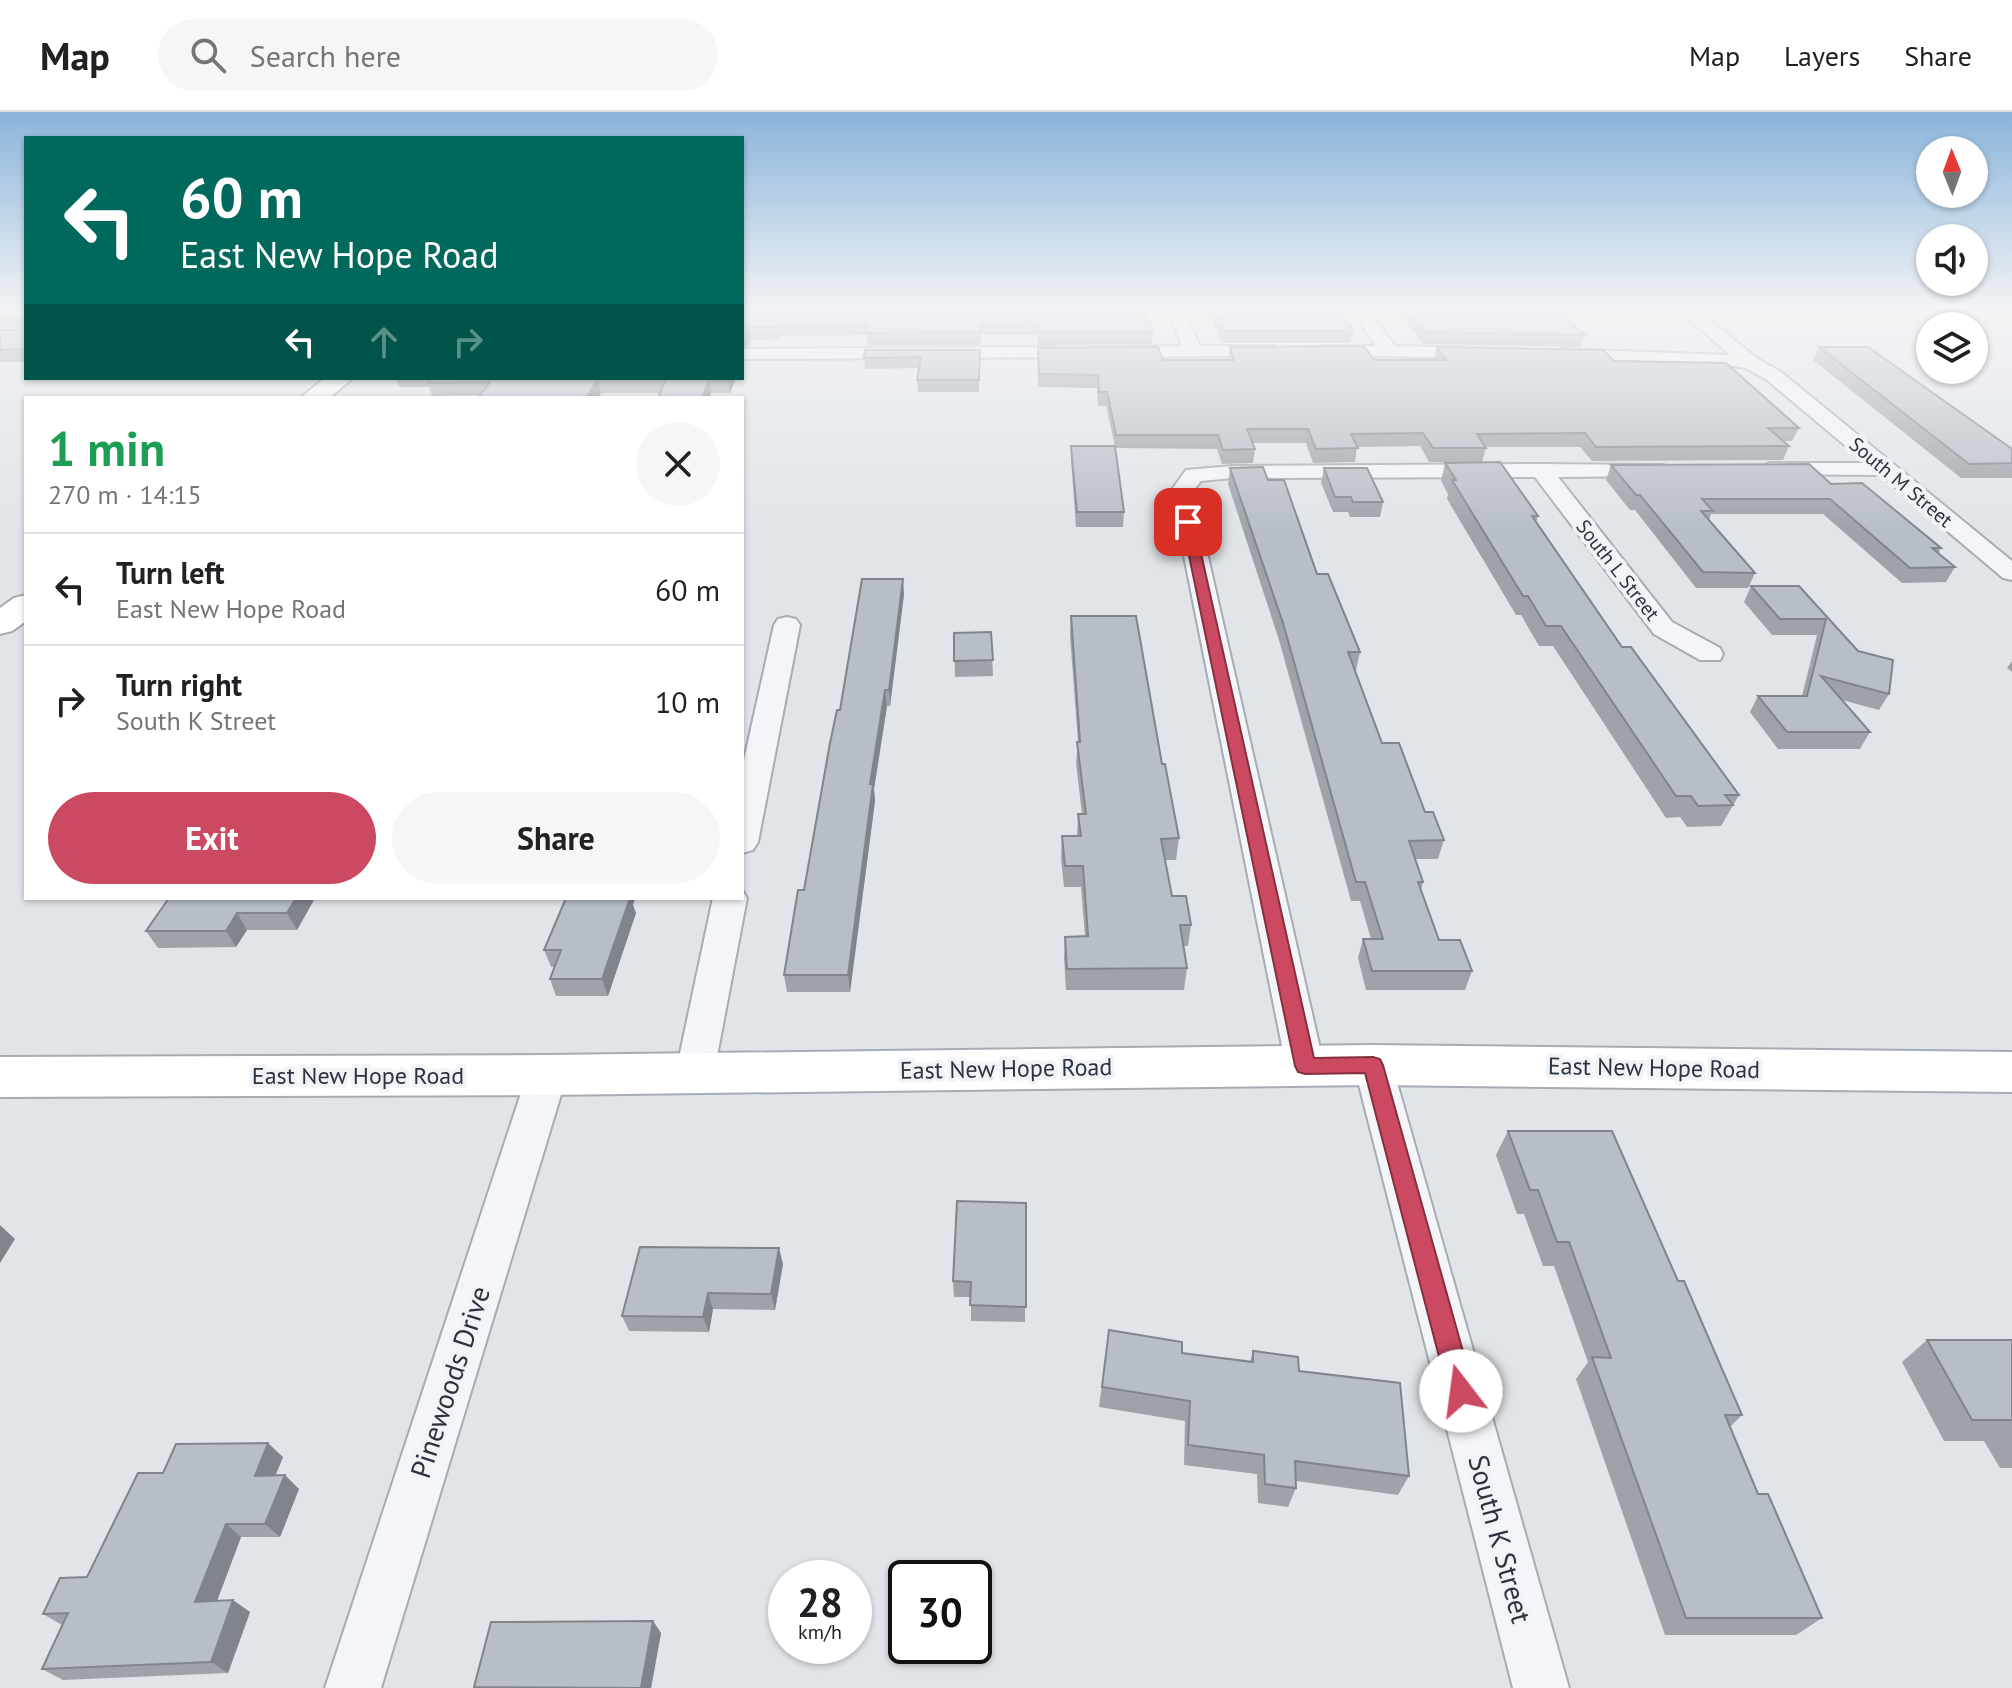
<!DOCTYPE html>
<html lang="en">
<head>
<meta charset="utf-8">
<style>
	:root { --surface:#fff; --page:#f6f6f6; --text:#202124; --muted:#757577; --line:#e0e0e0; --accent:#cb4a61 }
	body { margin:0; font-family:"PT Sans",sans-serif; background:var(--page); color:var(--text); height:100vh; display:flex; flex-direction:column; font-size:30px; white-space:nowrap }
	* { box-sizing:border-box; margin:0 }
	p { font-size:26px; color:var(--muted) }
	.icon { flex:none; width:44px; height:44px; fill:none; stroke:currentColor; stroke-width:2; stroke-linecap:round; stroke-linejoin:round }
	.map { position:relative; flex:1; overflow:hidden }
	.side { position:absolute; left:24px; top:284px; width:720px; height:504px; display:flex; flex-direction:column; background:var(--surface); border-radius:0px; box-shadow:0 2px 6px #0004 }
	.side>* { flex:none }
	.hud { position:absolute; left:24px; top:24px; width:720px; height:244px; border-radius:0px; box-shadow:0 2px 6px #0004; background:#00695c; color:#fff; overflow:hidden }
	.needle { width:52px; rotate:359deg }
	.buttons { position:absolute; left:1916px; top:24px; display:grid; gap:16px }
	.buttons a { display:grid; place-items:center; width:72px; height:72px; border-radius:50%; background:var(--surface); box-shadow:0 2px 6px #0004; font-size:40px }
	.speed { position:absolute; left:768px; top:1448px; display:flex; gap:16px; font-size:40px; font-weight:700; text-align:center }
	.speed>* { display:grid; place-content:center; width:104px; height:104px; border-radius:50%; background:var(--surface); box-shadow:0 2px 6px #0004; line-height:1 }
	.speed small { font-size:20px; font-weight:400 }
	.speed .limit { border:4px solid #111; border-radius:12px; background:#fff; color:#111 }
	.pin { position:absolute; display:grid; place-items:center; width:68px; height:68px; color:#fff; margin:-34px; border-radius:16px; box-shadow:0 4px 12px #0006 }
	.me { position:absolute; width:88px; margin:-44px; rotate:345deg; stroke-linejoin:round; filter:drop-shadow(0 0 6px #0008) }
	.turn { display:flex; align-items:center; gap:28px; height:168px; padding:0 24px; font-size:36px }
	.turn .icon { width:104px; height:104px; stroke-width:2.5 }
	.turn b { display:block; font-size:56px; line-height:68px }
	.lanes { display:flex; align-items:center; height:76px; padding:0 24px; background:#0003; justify-content:center; gap:40px; direction:ltr }
	.lanes .off { opacity:.35 }
	.round { display:grid; place-items:center; flex:none; width:84px; height:84px; border-radius:42px; background:var(--page) }
	.summary { display:flex; align-items:center; justify-content:space-between; height:136px; padding:0 24px }
	h1 { font-size:48px; font-weight:700; line-height:60px; color:#1e9e55 }
	.cta { display:flex; gap:16px; margin-top:auto; padding:16px 24px }
	.cta a { flex:1; height:92px; border-radius:48px; background:var(--accent); color:#fff; font-size:32px; font-weight:700; line-height:92px; text-align:center }
	.cta a+a { background:var(--page); color:var(--text) }
	ul { padding:0; list-style:none }
	li { display:flex; align-items:center; gap:24px; height:112px; padding:0 24px; border-top:2px solid var(--line) }
	li div { flex:1 }
	li b { display:block; font-size:30px }
	li em { font-style:normal }
	header { display:flex; align-items:center; gap:48px; box-sizing:border-box; height:112px; padding:0 40px; background:var(--surface); border-bottom:2px solid var(--line) }
	header strong { font-size:38px }
	nav { display:flex; gap:44px; margin-inline-start:auto; font-size:28px }
	.search { width:560px; height:72px; background:var(--page); display:flex; align-items:center; gap:20px; box-sizing:border-box; padding:0 28px; border-radius:44px; color:var(--muted); font-size:30px }
	.map>svg:first-child { display:block }
</style>
</head>
<body>
<header>
<strong>Map</strong>
<div class="search"><svg class="icon" aria-label="search" viewBox="0 0 24 24"><circle cx="10" cy="10" r="6"/><path d="M15 15l6 6"/></svg>Search here</div>
<nav><a>Map</a><a>Layers</a><a>Share</a></nav>
</header>
<div class="map">
<svg width="2012" height="1576" viewBox="0 0 2012 1576">
	<rect width="100%" height="100%" fill="#e1e5e9"/>
	<g fill="none" stroke-linecap="round" stroke-linejoin="round">
		<g stroke="#a6acb3" stroke-width="4">
			<path id="street" d="M 1168,199 L 1184,199 L 1200,234 L 1274,234 L 1283,239 L 1274,244 L 742,247 L 742,237 L 1182,234 Z
				M 1352,199 L 1368,199 L 1395,234 L 1482,236 L 1491,241 L 1482,246 L 1316,243 L 1313,239 L 1322,234 L 1376,234 Z
				M 1680,199 L 1698,199 L 1758,247 L 1781,260 L 2012,449 L 2012,468 L 2003,466 L 1881,363 L 1761,362 L 1758,357 L 1769,351 L 1866,351 L 1767,268 L 1746,256 L 1705,250 L 1562,247 L 1553,242 L 1562,237 L 1730,243 Z
				M 1541,352 L 1664,353 L 1667,358 L 1664,363 L 1656,364 L 1558,365 L 1672,510 L 1720,536 L 1723,542 L 1720,548 L 1700,548 L 1654,522 L 1535,365 L 1233,366 L 1201,369 L 1193,379 L 1324,954 L 1319,965 L 1305,969 L 1291,965 L 1286,954 L 1171,379 L 1186,358 L 1233,354 Z
				M 787,505 L 796,507 L 800,513 L 758,730 L 753,738 L 742,741 L 742,657 L 774,513 L 778,507 Z
				M 742,778 L 747,786 L 714,960 L 709,971 L 695,976 L 681,971 L 676,960 L 713,786 L 742,786 Z
				M 1373,938 L 1387,942 L 1392,953 L 1569,1576 L 1513,1576 L 1354,953 L 1359,942 Z
				M 547,947 L 561,952 L 567,963 L 381,1576 L 325,1576 L 527,963 L 533,952 Z"/>
		</g>
		<g stroke="#a6acb3" stroke-width="4">
			<path id="secondary" d="M 325,266 L 353,266 L 329,286 L 300,286 Z
				M 26,483 L 26,509 L 12,519 L 0,522 L 0,496 L 14,486 Z
				M 1373,933 L 2012,940 L 2012,980 L 1373,973 L 547,983 L 0,985 L 0,945 L 547,943 Z"/>
		</g>
		<use href="#street" fill="#f4f5f8" fill-rule="evenodd"/>
		<use href="#secondary" fill="#fff" fill-rule="evenodd"/>
	</g>
	<path fill="#9ea3aa" d="M 0,199 L 26,199 L 26,250 L 0,250 L 0,218 L 21,218 L 21,216 L 0,216 Z
		M 742,199 L 1145,199 L 1153,220 L 1152,232 L 1038,233 L 1038,223 L 981,223 L 980,233 L 867,233 L 867,223 L 780,224 L 779,227 L 752,228 L 749,234 Z
		M 1208,199 L 1339,199 L 1353,219 L 1350,231 L 1222,231 Z
		M 1398,199 L 1559,199 L 1585,223 L 1581,235 L 1423,232 Z
		M 1230,235 L 1374,248 L 1434,248 L 1437,235 L 1614,249 L 1799,316 L 1792,329 L 1783,329 L 1789,334 L 1783,348 L 1592,349 L 1580,335 L 1486,335 L 1482,350 L 1429,350 L 1420,334 L 1357,335 L 1355,350 L 1313,351 L 1306,331 L 1252,331 L 1255,337 L 1253,351 L 1222,352 L 1217,337 L 1115,336 L 1124,400 L 1123,415 L 1076,415 L 1071,348 L 1071,334 L 1115,334 L 1106,294 L 1098,294 L 1097,276 L 1038,275 L 1038,236 L 1163,248 L 1228,248 Z
		M 1819,235 L 2012,337 L 2012,366 L 1961,366 L 1813,248 Z
		M 980,238 L 979,280 L 918,280 L 917,268 L 919,256 L 865,257 L 864,246 Z
		M 396,266 L 736,266 L 730,281 L 601,281 L 432,284 L 429,275 L 399,275 Z
		M 1445,351 L 1538,404 L 1536,410 L 1622,535 L 1739,683 L 1721,714 L 1687,715 L 1680,705 L 1666,706 L 1553,534 L 1539,534 L 1521,503 L 1516,503 L 1447,387 L 1448,382 L 1441,369 Z
		M 1611,353 L 1831,372 L 1941,436 L 1938,441 L 1955,455 L 1946,470 L 1902,471 L 1823,402 L 1711,402 L 1709,408 L 1755,461 L 1748,476 L 1696,476 L 1635,398 L 1630,398 L 1606,368 Z
		M 1230,356 L 1268,368 L 1317,462 L 1360,540 L 1356,558 L 1354,558 L 1382,631 L 1425,700 L 1444,728 L 1438,747 L 1415,747 L 1423,770 L 1421,778 L 1439,828 L 1472,859 L 1465,878 L 1366,878 L 1358,846 L 1363,827 L 1371,827 L 1360,789 L 1351,789 L 1279,528 L 1228,372 Z
		M 1324,356 L 1383,390 L 1380,405 L 1350,405 L 1348,400 L 1333,400 L 1321,371 Z
		M 1751,474 L 1799,474 L 1889,582 L 1879,598 L 1842,588 L 1870,620 L 1860,637 L 1778,637 L 1750,600 L 1758,584 L 1802,584 L 1817,523 L 1772,523 L 1744,490 Z
		M 904,482 L 890,594 L 887,594 L 874,677 L 875,689 L 850,880 L 787,880 L 784,863 L 804,778 L 840,598 Z
		M 1071,504 L 1162,652 L 1179,726 L 1176,748 L 1165,748 L 1172,784 L 1191,813 L 1188,834 L 1184,834 L 1187,856 L 1184,878 L 1066,878 L 1064,846 L 1065,825 L 1085,824 L 1081,775 L 1064,775 L 1061,746 L 1062,724 L 1077,724 L 1078,702 L 1082,702 L 1076,651 L 1078,630 L 1070,524 Z
		M 991,520 L 993,564 L 955,565 L 954,521 Z
		M 2012,549 L 2012,560 L 2007,556 Z
		M 315,786 L 297,818 L 247,818 L 236,835 L 158,836 L 146,819 Z
		M 566,786 L 635,786 L 633,793 L 636,801 L 608,884 L 556,884 L 550,867 L 554,855 L 551,855 L 544,838 Z
		M 1508,1019 L 1678,1169 L 1742,1303 L 1730,1315 L 1758,1382 L 1822,1506 L 1796,1523 L 1665,1523 L 1576,1267 L 1588,1250 L 1554,1154 L 1543,1154 L 1524,1102 L 1517,1102 L 1496,1043 Z
		M 1026,1091 L 1025,1210 L 971,1209 L 971,1185 L 954,1185 L 953,1169 Z
		M 783,1152 L 775,1198 L 713,1197 L 709,1220 L 629,1219 L 622,1204 Z
		M 1109,1218 L 1182,1241 L 1250,1250 L 1253,1239 L 1299,1259 L 1409,1364 L 1398,1383 L 1296,1369 L 1296,1376 L 1288,1395 L 1258,1391 L 1257,1362 L 1184,1353 L 1185,1309 L 1099,1295 Z
		M 1927,1228 L 2012,1228 L 2012,1356 L 2000,1356 L 1984,1329 L 1944,1329 L 1902,1250 Z
		M 283,1345 L 275,1363 L 299,1377 L 280,1425 L 241,1425 L 217,1489 L 250,1500 L 228,1561 L 63,1568 L 42,1557 L 62,1513 L 43,1502 L 87,1465 L 163,1361 Z
		M 653,1509 L 661,1521 L 651,1576 L 475,1576 L 474,1575 Z"/>
	<path fill="#81858b" d="M 750,215 L 752,228 L 749,234 L 742,236 L 742,223 Z
		M 728,266 L 736,266 L 730,281 L 728,268 Z
		M 598,267 L 601,281 L 598,286 L 586,286 Z
		M 709,268 L 711,281 L 709,286 L 702,286 Z
		M 903,467 L 904,482 L 890,594 L 889,578 Z
		M 885,578 L 887,594 L 874,677 L 875,689 L 850,880 L 848,863 L 870,672 Z
		M 296,786 L 315,786 L 297,818 L 287,801 Z
		M 626,786 L 635,786 L 633,793 L 636,801 L 608,884 L 602,867 Z
		M 237,801 L 247,818 L 236,835 L 226,819 Z
		M 0,1113 L 15,1127 L 0,1151 Z
		M 779,1136 L 783,1152 L 775,1198 L 771,1182 Z
		M 708,1181 L 713,1197 L 709,1220 L 703,1205 Z
		M 268,1331 L 283,1345 L 270,1377 L 255,1364 Z
		M 285,1363 L 299,1377 L 280,1425 L 265,1412 Z
		M 226,1412 L 241,1425 L 212,1502 L 195,1490 Z
		M 233,1488 L 250,1500 L 228,1561 L 211,1550 Z
		M 653,1509 L 661,1521 L 651,1576 L 641,1576 Z"/>
	<path fill="#b8bec6" stroke="#81858b" stroke-width="2" d="M 0,199 L 26,199 L 26,237 L 0,238 L 0,218 L 21,218 L 22,204 L 0,204 Z
		M 742,199 L 1145,199 L 1153,220 L 1038,220 L 1038,210 L 980,211 L 980,220 L 866,221 L 868,211 L 778,211 L 777,215 L 750,215 L 747,221 L 742,223 Z
		M 1215,199 L 1339,199 L 1353,219 L 1224,219 Z
		M 1409,199 L 1559,199 L 1585,223 L 1426,220 Z
		M 1364,234 L 1374,248 L 1446,248 L 1437,235 L 1603,238 L 1614,249 L 1726,251 L 1799,316 L 1768,316 L 1789,334 L 1596,335 L 1585,321 L 1477,322 L 1486,336 L 1433,336 L 1423,321 L 1351,322 L 1358,336 L 1316,337 L 1308,317 L 1247,317 L 1255,337 L 1223,338 L 1218,323 L 1116,323 L 1107,280 L 1099,280 L 1098,263 L 1039,262 L 1038,236 L 1158,235 L 1163,248 L 1234,248 L 1230,235 Z
		M 1819,235 L 1868,235 L 2012,337 L 2012,351 L 1969,352 Z
		M 865,238 L 980,238 L 979,268 L 917,268 L 921,245 L 864,246 Z
		M 432,266 L 728,266 L 728,268 L 709,268 L 702,286 L 658,286 L 666,267 L 598,267 L 586,286 L 478,286 L 490,270 L 428,271 Z
		M 1071,334 L 1115,334 L 1124,400 L 1077,400 Z
		M 1500,350 L 1538,404 L 1532,404 L 1622,535 L 1631,535 L 1739,683 L 1725,683 L 1733,693 L 1698,694 L 1691,684 L 1676,684 L 1561,514 L 1546,514 L 1528,484 L 1523,484 L 1452,368 L 1456,368 L 1445,351 Z
		M 1809,352 L 1831,372 L 1862,371 L 1941,436 L 1932,436 L 1955,455 L 1910,456 L 1830,387 L 1702,387 L 1713,399 L 1701,399 L 1755,461 L 1703,460 L 1640,383 L 1636,383 L 1611,353 Z
		M 1263,355 L 1268,368 L 1284,368 L 1317,462 L 1328,462 L 1360,540 L 1348,540 L 1382,631 L 1399,631 L 1425,700 L 1433,700 L 1444,728 L 1409,729 L 1423,770 L 1418,770 L 1439,828 L 1460,828 L 1472,859 L 1372,859 L 1363,827 L 1383,827 L 1365,770 L 1356,770 L 1283,511 L 1230,356 Z
		M 1324,356 L 1367,356 L 1383,390 L 1353,390 L 1351,385 L 1335,385 Z
		M 862,467 L 903,467 L 889,578 L 885,578 L 870,672 L 873,672 L 848,863 L 784,863 L 798,778 L 804,778 L 830,631 L 837,598 L 840,598 Z
		M 1751,474 L 1799,474 L 1858,539 L 1893,548 L 1889,582 L 1821,564 L 1870,620 L 1787,620 L 1758,584 L 1807,584 L 1826,507 L 1780,507 Z
		M 1071,504 L 1136,504 L 1162,652 L 1165,652 L 1179,726 L 1161,727 L 1172,784 L 1186,784 L 1191,813 L 1180,813 L 1187,856 L 1067,857 L 1065,825 L 1088,824 L 1083,754 L 1065,754 L 1062,724 L 1081,724 L 1078,702 L 1086,702 L 1077,630 L 1080,630 Z
		M 991,520 L 993,548 L 954,549 L 954,521 Z
		M 169,786 L 296,786 L 287,801 L 237,801 L 226,819 L 146,819 Z
		M 566,786 L 630,786 L 602,867 L 550,867 L 561,838 L 544,838 Z
		M 1508,1019 L 1612,1019 L 1678,1169 L 1684,1169 L 1742,1303 L 1725,1303 L 1758,1382 L 1768,1382 L 1822,1506 L 1686,1506 L 1592,1245 L 1611,1246 L 1569,1130 L 1557,1130 L 1538,1078 L 1530,1078 Z
		M 957,1089 L 1026,1091 L 1026,1195 L 970,1193 L 971,1170 L 953,1169 Z
		M 640,1135 L 779,1136 L 771,1182 L 708,1181 L 703,1205 L 622,1204 Z
		M 1109,1218 L 1182,1230 L 1182,1241 L 1253,1250 L 1253,1239 L 1298,1245 L 1299,1259 L 1400,1271 L 1409,1364 L 1295,1349 L 1296,1376 L 1265,1372 L 1264,1343 L 1188,1333 L 1190,1289 L 1102,1275 Z
		M 1927,1228 L 2012,1228 L 2012,1308 L 1972,1308 Z
		M 268,1331 L 255,1364 L 285,1363 L 265,1412 L 226,1412 L 195,1490 L 233,1488 L 211,1550 L 42,1557 L 68,1501 L 43,1502 L 60,1466 L 87,1465 L 138,1361 L 163,1361 L 176,1332 Z
		M 653,1509 L 641,1576 L 474,1575 L 491,1510 Z"/>
	<linearGradient id="sky" x2="0" y2="1"><stop stop-color="#8ab4db"/><stop offset="0.47" stop-color="#f2f3f5"/><stop offset="1" stop-color="#f2f3f5" stop-opacity="0"/></linearGradient>
	<rect width="2012" height="419" fill="url(#sky)"/>
	<path fill="#cb4a61" stroke="#84303f" stroke-width="2" d="M 1188,406 L 1194,410 L 1314,946 L 1373,945 L 1380,947 L 1383,953 L 1474,1279 L 1470,1288 L 1461,1292 L 1452,1288 L 1448,1279 L 1365,961 L 1305,962 L 1298,960 L 1295,954 L 1182,410 Z"/>
	<g text-anchor="middle" stroke-width="8" stroke-linejoin="round" paint-order="stroke">
		<g font-size="20" fill="#2a3341" stroke="#f1f3f7">
			<text transform="translate(1901 370) rotate(40)" y="7">South M Street</text>
			<text transform="translate(1618 458) rotate(52)" y="7">South L Street</text>
		</g>
		<g font-size="24" fill="#2a3341" stroke="#f1f3f7">
			<text transform="translate(1654 956) rotate(1)" y="8">East New Hope Road</text>
			<text transform="translate(1006 957) rotate(-1)" y="8">East New Hope Road</text>
			<text x="358" y="972">East New Hope Road</text>
		</g>
		<g font-size="28" fill="#2a3341" stroke="#f1f3f7">
			<text transform="translate(450 1270) rotate(-72)" y="10">Pinewoods Drive</text>
			<text transform="translate(1500 1427) rotate(75)" y="10">South K Street</text>
		</g>
	</g>
</svg>
<div class="buttons">
<a><svg class="needle" viewBox="-14 -14 28 28"><path d="M0-13l5 13h-10z" fill="#e53935"/><path d="M0 13l5-13h-10z" fill="#757577"/></svg></a>
<a><svg class="icon" aria-label="sound" viewBox="0 0 24 24"><path d="M4 9h4l5-4v14l-5-4H4zM17 9q2 3 0 6"/></svg></a>
<a><svg class="icon" aria-label="layers" viewBox="0 0 24 24"><path d="M12 4l9 5-9 5-9-5zM3 14l9 5 9-5"/></svg></a>
</div>
<div class="speed"><div>28<small>km/h</small></div><div class="limit">30</div></div>
<div class="pin" style="left:1188px;top:410px;background:#d93025"><svg class="icon" aria-label="arrive" viewBox="0 0 24 24"><path d="M6 21V4h12l-3 4 3 4H6"/></svg></div>
<svg class="me" style="left:1461px;top:1279px" viewBox="-20 -20 40 40"><circle r="19" fill="#fff"/><path d="M0-13L10 11 0 6-10 11z" fill="#cb4a61"/></svg>
<div class="hud">
<div class="turn"><svg class="icon" aria-label="left" viewBox="0 0 24 24"><path d="M17 20v-9H6M10 6l-5 5 5 5"/></svg><div><b>60 m</b>East New Hope Road</div></div>
<div class="lanes"><svg class="icon" aria-label="left" viewBox="0 0 24 24"><path d="M17 20v-9H6M10 6l-5 5 5 5"/></svg><svg class="icon off" aria-label="ahead" viewBox="0 0 24 24"><path d="M12 20V5M6 11l6-6 6 6"/></svg><svg class="icon off" aria-label="right" viewBox="0 0 24 24"><path d="M7 20v-9h11M14 6l5 5-5 5"/></svg></div>
</div>
<section class="side">
<div class="summary"><div><h1>1 min</h1><p>270 m · 14:15</p></div><a class="round"><svg class="icon" aria-label="close" viewBox="0 0 24 24"><path d="M6 6l12 12M18 6L6 18"/></svg></a></div>
<ul>
<li><svg class="icon" aria-label="left" viewBox="0 0 24 24"><path d="M17 20v-9H6M10 6l-5 5 5 5"/></svg><div><b>Turn left</b><p>East New Hope Road</p></div><em>60 m</em></li>
<li><svg class="icon" aria-label="right" viewBox="0 0 24 24"><path d="M7 20v-9h11M14 6l5 5-5 5"/></svg><div><b>Turn right</b><p>South K Street</p></div><em>10 m</em></li>
</ul>
<div class="cta"><a>Exit</a><a>Share</a></div>
</section>
</div>
</body>
</html>
